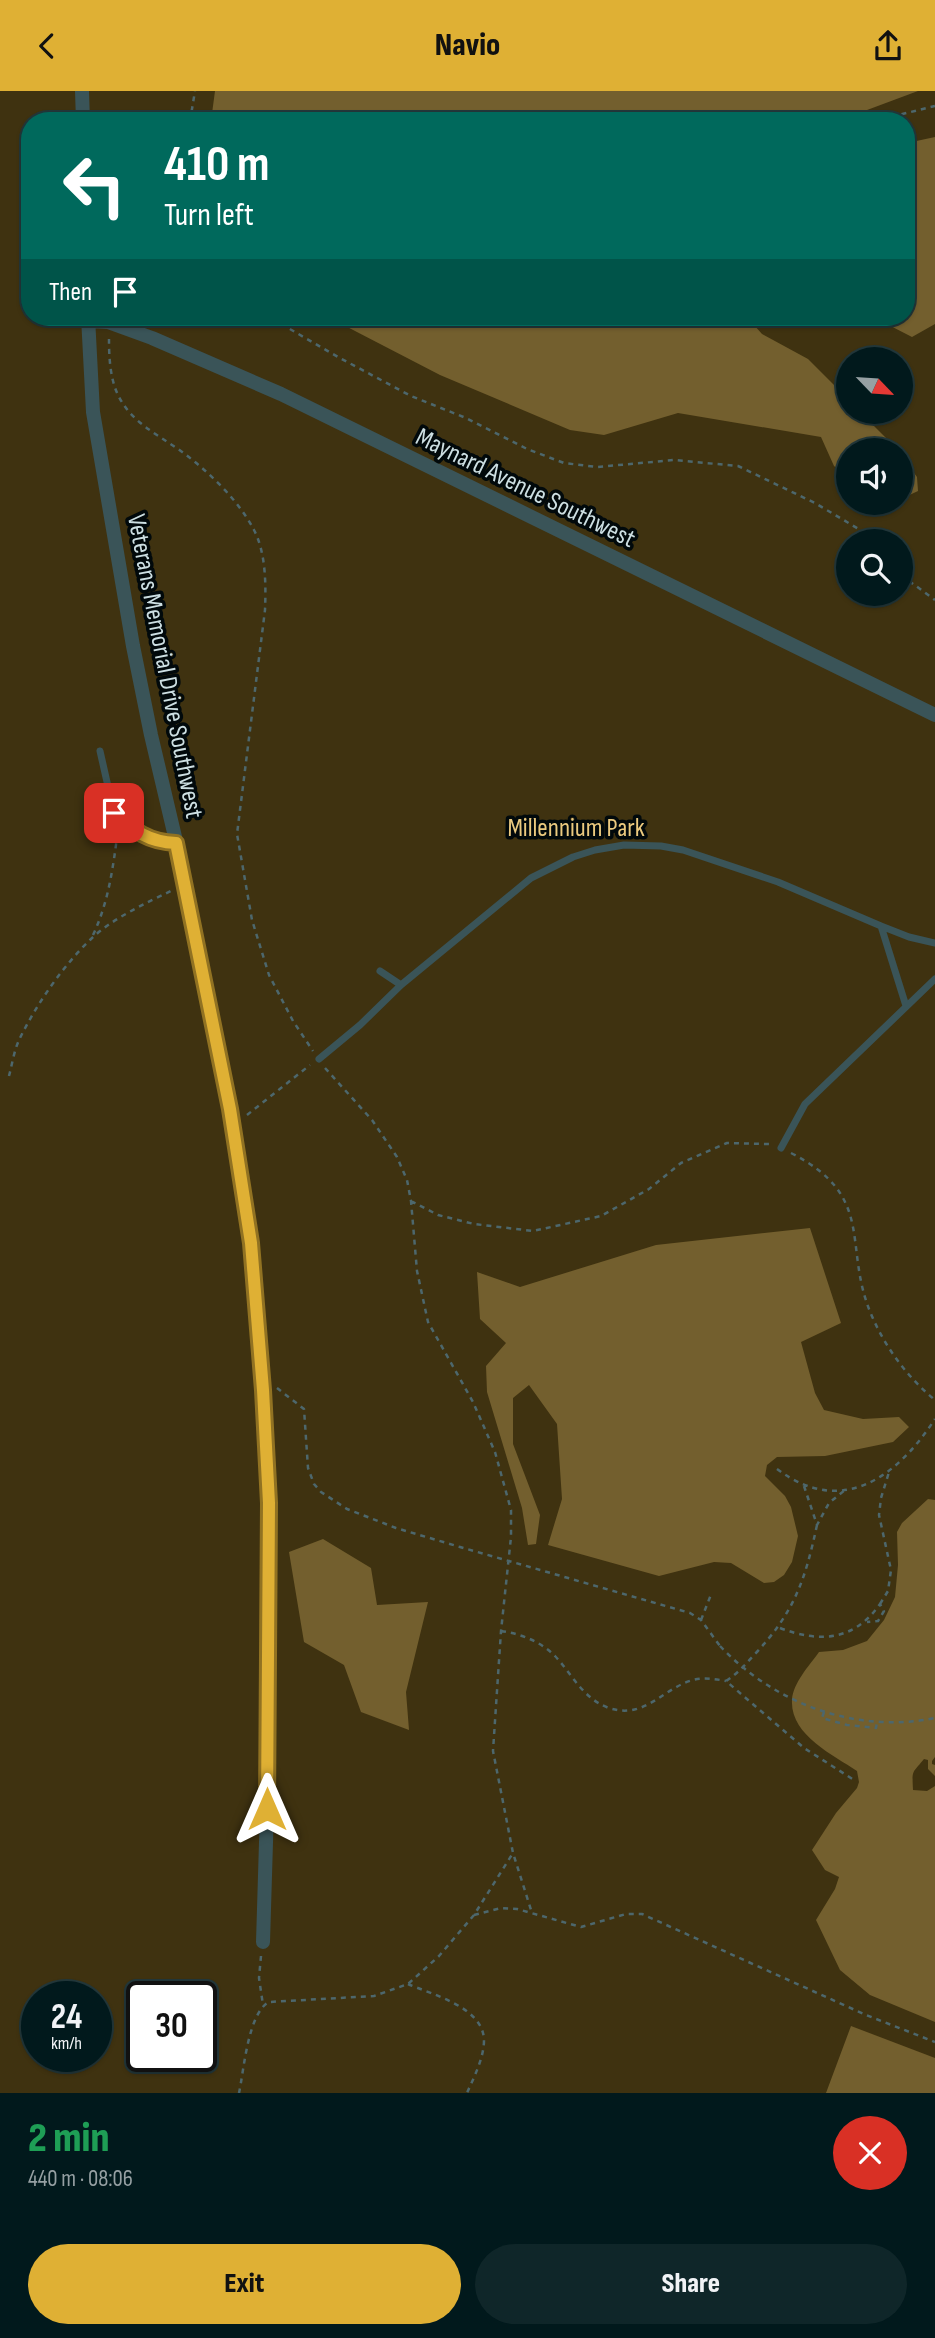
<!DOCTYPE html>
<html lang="en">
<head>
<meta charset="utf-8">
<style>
	:root { --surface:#01191c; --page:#0f2629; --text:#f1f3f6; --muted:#96a0a3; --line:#23383b; --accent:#dfb034 }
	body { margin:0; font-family:"Sofia Sans Condensed",sans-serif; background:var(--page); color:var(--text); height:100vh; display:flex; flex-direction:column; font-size:26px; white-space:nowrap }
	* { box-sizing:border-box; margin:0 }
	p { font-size:23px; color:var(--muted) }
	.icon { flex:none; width:38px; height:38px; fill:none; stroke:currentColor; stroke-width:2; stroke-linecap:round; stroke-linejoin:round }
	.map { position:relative; height:2002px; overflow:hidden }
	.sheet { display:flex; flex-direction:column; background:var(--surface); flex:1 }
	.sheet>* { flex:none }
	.guide { position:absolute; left:21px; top:21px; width:894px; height:214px; border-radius:28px; box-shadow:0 2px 5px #0004,0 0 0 2px var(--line); background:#00695c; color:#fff; overflow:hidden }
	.needle { width:46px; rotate:115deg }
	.fabs { position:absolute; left:836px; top:256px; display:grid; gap:14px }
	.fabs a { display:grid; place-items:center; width:77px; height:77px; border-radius:50%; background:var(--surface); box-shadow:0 2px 5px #0004,0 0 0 2px var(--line); font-size:35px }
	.speed { position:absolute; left:21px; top:1890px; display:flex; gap:14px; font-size:35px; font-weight:700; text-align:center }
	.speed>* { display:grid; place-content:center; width:91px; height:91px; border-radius:50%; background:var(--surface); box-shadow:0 2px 5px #0004,0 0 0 2px var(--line); line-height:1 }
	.speed small { font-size:18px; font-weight:400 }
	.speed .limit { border:4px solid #111; border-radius:10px; background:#fff; color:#111 }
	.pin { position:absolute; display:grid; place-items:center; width:60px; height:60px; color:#fff; margin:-30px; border-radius:14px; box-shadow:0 4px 10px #0006 }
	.me { position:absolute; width:77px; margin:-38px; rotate:0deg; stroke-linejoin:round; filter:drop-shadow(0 0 5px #0008) }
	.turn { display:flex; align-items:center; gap:24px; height:147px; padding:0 28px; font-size:32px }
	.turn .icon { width:91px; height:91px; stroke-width:2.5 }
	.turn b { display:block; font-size:49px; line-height:60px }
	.then { display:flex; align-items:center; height:66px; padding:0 28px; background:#0003; gap:14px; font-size:26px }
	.round { display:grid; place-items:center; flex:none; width:74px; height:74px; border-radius:37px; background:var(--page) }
	.head { display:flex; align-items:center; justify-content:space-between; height:119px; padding:0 28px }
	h1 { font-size:42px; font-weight:800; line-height:52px; color:#1e9e55 }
	.action { display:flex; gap:14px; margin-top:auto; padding:14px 28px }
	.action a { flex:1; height:80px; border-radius:42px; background:var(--accent); color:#111; font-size:28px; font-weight:800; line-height:80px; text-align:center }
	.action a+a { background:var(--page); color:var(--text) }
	header { display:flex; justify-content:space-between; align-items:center; height:91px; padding:0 28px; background:var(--accent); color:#111; font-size:32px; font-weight:800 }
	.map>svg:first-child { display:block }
</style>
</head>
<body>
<header><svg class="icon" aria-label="back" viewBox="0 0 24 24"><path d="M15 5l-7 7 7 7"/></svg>Navio<svg class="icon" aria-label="share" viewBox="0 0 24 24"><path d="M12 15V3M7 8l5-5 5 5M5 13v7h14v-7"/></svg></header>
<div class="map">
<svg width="935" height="2002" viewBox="0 0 935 2002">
	<rect width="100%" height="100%" fill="#012126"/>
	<path fill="#3f3210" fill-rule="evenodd" d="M 0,0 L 935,0 L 935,2002 L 0,2002 ZM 30,30 L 906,30 L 906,226 L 30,226 ZM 849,268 L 901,268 L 901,320 L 849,320 ZM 849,359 L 901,359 L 901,411 L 849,411 ZM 849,450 L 901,450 L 901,502 L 849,502 ZM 37,1906 L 96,1906 L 96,1965 L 37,1965 ZM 142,1906 L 201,1906 L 201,1965 L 142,1965 Z"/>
	<path fill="#735f2e" d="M 215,0 L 918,0 L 859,22 L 855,30 L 211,30 Z
		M 935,46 L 935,233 L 912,246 L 873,226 L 906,226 L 907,52 Z
		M 328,226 L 747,226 L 762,243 L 808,268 L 849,309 L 849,320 L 859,320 L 898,359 L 849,359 L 849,386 L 834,375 L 821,346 L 678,322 L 604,344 L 570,339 L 440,284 Z
		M 901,364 L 917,386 L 918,400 L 901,408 Z
		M 810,1137 L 841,1232 L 801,1251 L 815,1302 L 824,1319 L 863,1328 L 899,1326 L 909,1336 L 893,1351 L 825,1365 L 777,1366 L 767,1374 L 765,1385 L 785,1405 L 791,1416 L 798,1445 L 792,1471 L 784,1484 L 774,1491 L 764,1492 L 731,1472 L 714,1471 L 659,1485 L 548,1454 L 562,1408 L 557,1333 L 529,1294 L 513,1307 L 513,1353 L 540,1424 L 536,1453 L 528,1454 L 522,1417 L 487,1301 L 486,1275 L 506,1252 L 480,1228 L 477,1181 L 520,1196 L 656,1154 Z
		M 928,1408 L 935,1409 L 935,1666 L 932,1670 L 932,1673 L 935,1674 L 935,1685 L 928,1678 L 928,1669 L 924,1668 C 912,1683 912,1678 913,1699 L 927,1700 L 935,1695 L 935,1931 L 870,1904 L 840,1879 L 816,1829 L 835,1798 L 839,1786 L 825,1779 L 812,1759 L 836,1722 L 857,1697 L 859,1691 L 857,1680 C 833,1664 790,1644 792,1609 C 793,1592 809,1575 819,1561 L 843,1559 L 867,1550 L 884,1529 L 895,1506 L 898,1474 L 897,1441 L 902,1432 Z
		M 323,1448 L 371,1477 L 377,1514 L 428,1511 L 406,1601 L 409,1639 L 361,1621 L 344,1574 L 304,1551 L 289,1461 Z
		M 851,1935 L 935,1967 L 935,2002 L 826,2002 Z"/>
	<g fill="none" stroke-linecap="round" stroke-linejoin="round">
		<path stroke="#4d676c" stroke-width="2.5" stroke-dasharray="5 5" stroke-linecap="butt" d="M 882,28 L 935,15
			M 190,30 L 195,0
			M 274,226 L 283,234 L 338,266 L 411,305 L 466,327 L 527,358 L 564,372 L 597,376 L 674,369 L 738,375 L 815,412 L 867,443 L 873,450
			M 109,248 C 109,266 110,289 119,306 C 132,331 155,342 178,358 C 206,378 238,408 254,439 C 266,462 266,494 265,519 L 237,743 L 252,829 L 269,884 L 293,930 L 313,960
			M 901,484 L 935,509
			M 93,844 C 109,810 113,776 118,739
			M 325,977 L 372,1029 L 397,1066 L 407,1089 L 411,1110 L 417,1180 L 428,1231 L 473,1311 L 495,1361 L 511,1419 L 511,1446 L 501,1540 L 493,1660 L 513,1762 L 532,1822
			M 9,985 C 12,974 14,960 19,949 C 36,914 62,876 90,849 C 111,828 146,812 173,799
			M 247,1024 L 310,974
			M 791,1062 C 877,1106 842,1154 871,1223 C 885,1256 907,1286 935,1309
			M 411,1110 L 438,1124 L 474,1133 L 533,1140 L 601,1125 L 649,1098 L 681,1072 L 727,1052 L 769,1053
			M 277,1297 L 304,1318 L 308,1377 L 314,1393 L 321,1401 L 347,1418 L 396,1437 L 460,1456 L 690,1522 L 701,1529 L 720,1555
			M 777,1378 C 842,1427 897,1386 935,1328
			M 804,1395 L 817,1434 L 829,1412 L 845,1399
			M 817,1434 C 805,1490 794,1522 754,1564 C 745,1574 737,1583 726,1590 L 804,1657 L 854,1689
			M 880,1513 L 888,1500 L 891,1479 L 879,1424 L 881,1407 L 889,1381
			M 701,1529 L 712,1501
			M 780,1537 C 820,1552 854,1550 880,1513 L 884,1520 L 878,1530 L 867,1531
			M 501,1540 C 521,1543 540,1550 555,1565 C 572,1583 583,1608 609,1617 C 645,1629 663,1597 693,1589 C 704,1586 715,1588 726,1590
			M 824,1621 L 822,1627 L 847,1634 L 876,1637 L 877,1631
			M 474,1824 L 501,1817 L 517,1818 L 581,1836 L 626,1823 L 642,1823 L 866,1924 L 935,1951
			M 261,1865 L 259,1887 L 263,1914
			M 408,1893 C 433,1904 483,1916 484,1949 C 484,1967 474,1986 467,2002
			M 239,2002 C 244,1979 248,1922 269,1911 L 374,1905 L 408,1893 L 439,1865 L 474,1824 L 513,1762"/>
		<path stroke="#3a5458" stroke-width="7" d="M 100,660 L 114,722 L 132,738 L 157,751 L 176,752
			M 380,880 L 401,894
			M 906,915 L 881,835 L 909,846 L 935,852
			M 319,968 L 360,934 L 401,894 L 531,787 L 573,766 L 595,759 L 624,754 L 661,755 L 683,759 L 778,791 L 881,835
			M 781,1057 L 805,1013 L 935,888"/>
		<path stroke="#3a5458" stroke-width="14" d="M 82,0 L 83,30
			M 88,226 L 93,321 L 133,555 L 151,644 L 180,767 L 230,1018 L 251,1152 L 263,1299 L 269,1412 L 267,1718 L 263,1851
			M 88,230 L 108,231 L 152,247 L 281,303 L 935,624"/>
		<path stroke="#4d676c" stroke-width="2.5" stroke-dasharray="5 5" stroke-linecap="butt" d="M 720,1555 C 775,1613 856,1643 935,1627"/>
	</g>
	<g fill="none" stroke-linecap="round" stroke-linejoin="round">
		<g stroke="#917222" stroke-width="18">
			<path id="route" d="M 114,722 C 135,740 148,751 176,752 L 230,1018 L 251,1152 L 263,1299 L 269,1412 L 267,1718"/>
		</g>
		<use href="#route" stroke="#dfb034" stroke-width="12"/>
	</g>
	<g text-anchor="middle" stroke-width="7" stroke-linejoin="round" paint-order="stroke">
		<g font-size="26" fill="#cddfe2" stroke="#01090b">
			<text transform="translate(526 396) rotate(26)" y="9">Maynard Avenue Southwest</text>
			<text transform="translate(166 575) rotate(79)" y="9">Veterans Memorial Drive Southwest</text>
		</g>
		<g font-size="26" fill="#ebca7f" stroke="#01090b">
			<text x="576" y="745">Millennium Park</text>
		</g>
	</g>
</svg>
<div class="fabs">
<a><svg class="needle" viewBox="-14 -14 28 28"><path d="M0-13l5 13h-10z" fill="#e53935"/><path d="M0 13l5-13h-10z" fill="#96a0a3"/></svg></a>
<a><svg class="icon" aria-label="sound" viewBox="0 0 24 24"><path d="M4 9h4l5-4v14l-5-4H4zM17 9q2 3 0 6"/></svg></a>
<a><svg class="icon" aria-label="search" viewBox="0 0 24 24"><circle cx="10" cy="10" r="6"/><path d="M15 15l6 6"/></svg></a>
</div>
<div class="speed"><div>24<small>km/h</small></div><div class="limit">30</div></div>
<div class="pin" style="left:114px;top:722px;background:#d93025"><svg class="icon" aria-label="arrive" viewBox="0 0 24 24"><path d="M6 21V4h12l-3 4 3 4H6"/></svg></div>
<svg class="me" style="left:267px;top:1718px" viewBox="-20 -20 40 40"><path d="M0-17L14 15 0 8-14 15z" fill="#dfb034" stroke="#fff" stroke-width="4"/></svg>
<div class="guide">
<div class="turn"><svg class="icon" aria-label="left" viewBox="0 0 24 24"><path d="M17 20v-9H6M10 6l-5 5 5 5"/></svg><div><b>410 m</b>Turn left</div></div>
<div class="then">Then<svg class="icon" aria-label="arrive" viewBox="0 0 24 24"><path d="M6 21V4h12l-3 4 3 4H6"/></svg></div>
</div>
</div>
<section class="sheet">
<div class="head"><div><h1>2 min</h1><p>440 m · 08:06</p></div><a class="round" style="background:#d93025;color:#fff"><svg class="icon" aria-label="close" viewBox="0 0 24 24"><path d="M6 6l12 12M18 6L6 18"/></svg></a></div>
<div class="action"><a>Exit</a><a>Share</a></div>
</section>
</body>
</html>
